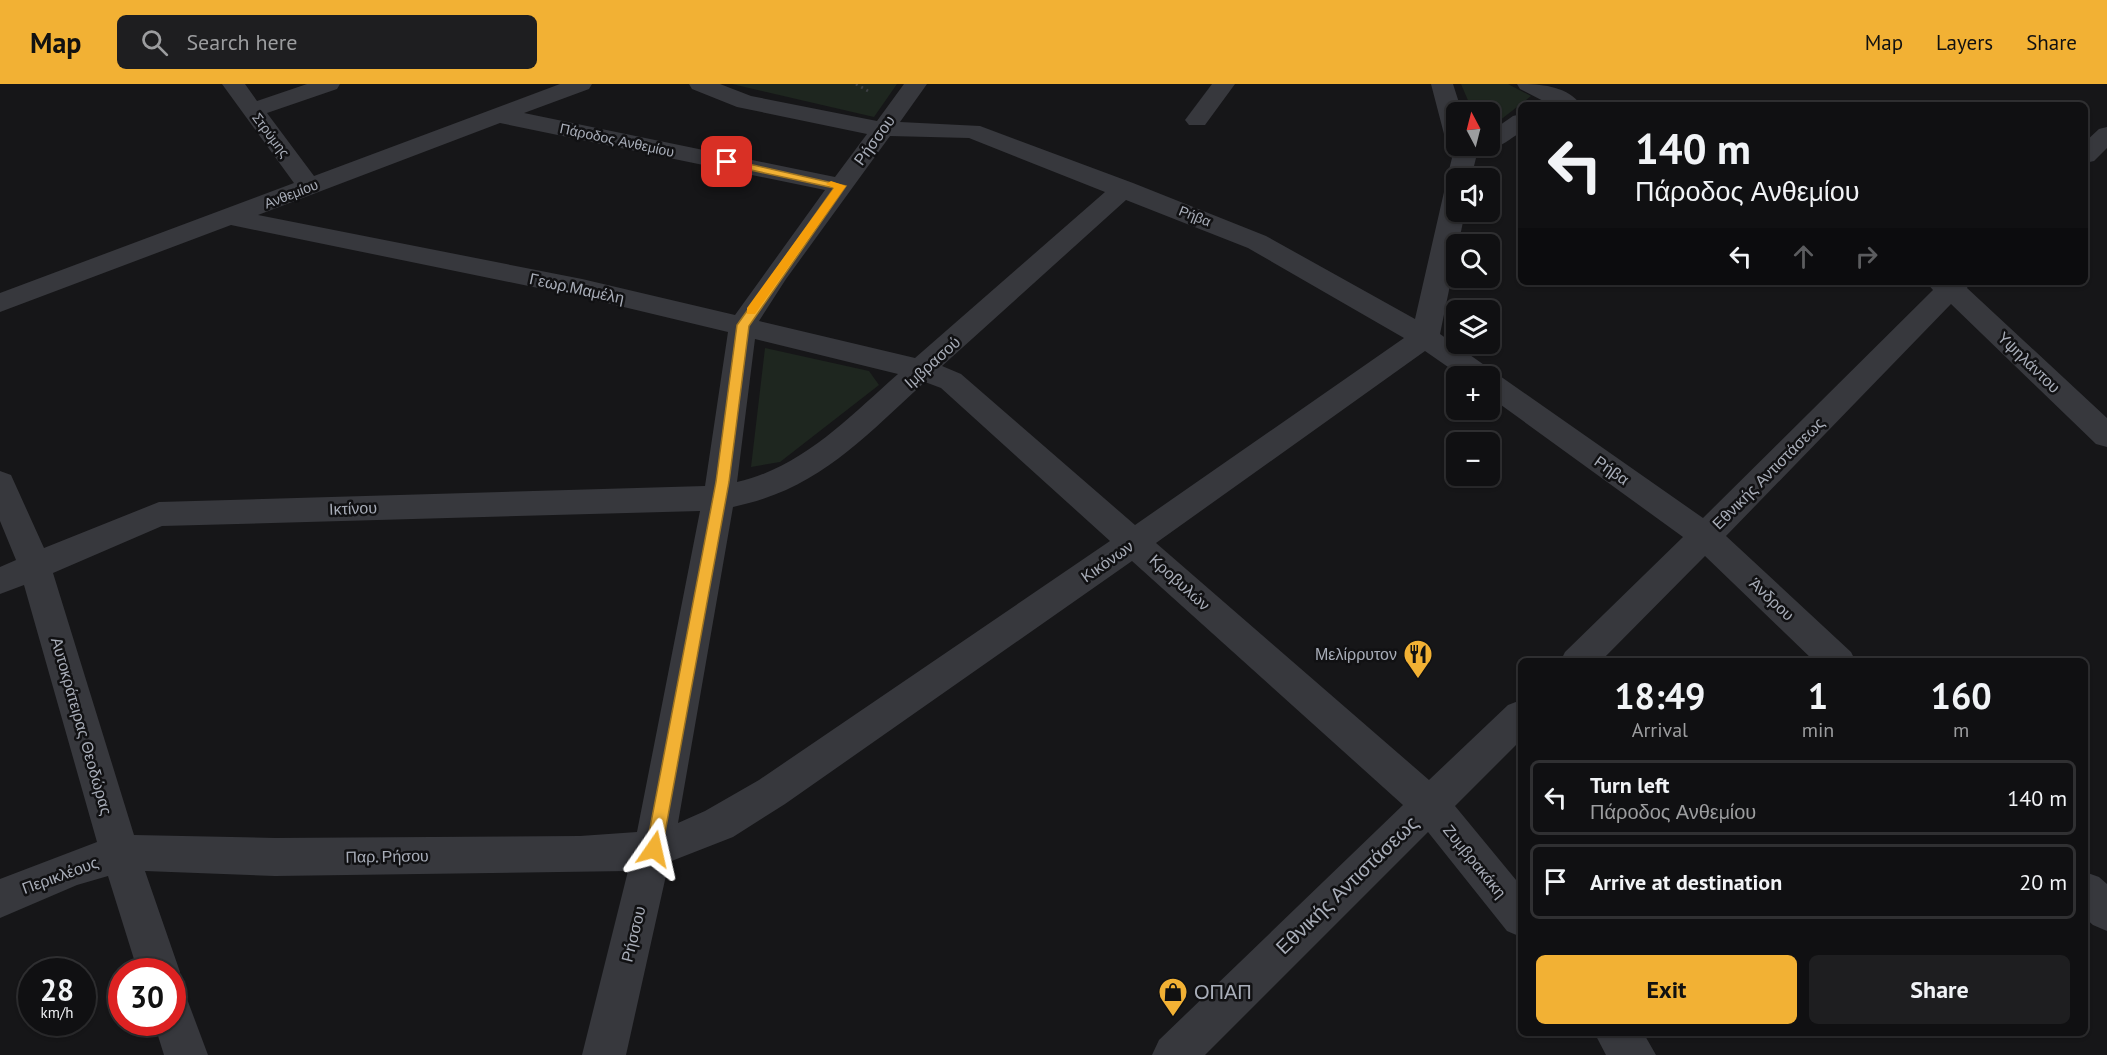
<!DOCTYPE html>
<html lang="en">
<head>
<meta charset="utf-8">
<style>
	:root { --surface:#101012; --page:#1e1e20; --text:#f1f3f6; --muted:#9c9d9f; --line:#303032; --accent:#f2b134 }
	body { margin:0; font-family:"PT Sans",sans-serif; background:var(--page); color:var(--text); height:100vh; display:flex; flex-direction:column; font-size:22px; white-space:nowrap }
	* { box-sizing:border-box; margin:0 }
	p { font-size:20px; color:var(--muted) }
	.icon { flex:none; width:33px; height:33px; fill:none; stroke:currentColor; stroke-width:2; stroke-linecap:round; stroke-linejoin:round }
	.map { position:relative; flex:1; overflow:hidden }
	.side { position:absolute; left:1518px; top:574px; width:570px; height:378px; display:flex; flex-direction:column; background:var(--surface); border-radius:9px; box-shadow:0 2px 4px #0004,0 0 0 2px var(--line) }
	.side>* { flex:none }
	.top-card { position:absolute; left:1518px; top:18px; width:570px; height:183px; border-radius:9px; box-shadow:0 2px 4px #0004,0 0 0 2px var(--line); background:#101012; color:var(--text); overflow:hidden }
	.needle { width:39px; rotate:353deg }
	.controls { position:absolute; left:1446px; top:18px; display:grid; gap:12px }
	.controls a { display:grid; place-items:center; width:54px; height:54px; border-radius:9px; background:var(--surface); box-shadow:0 2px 4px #0004,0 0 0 2px var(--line); font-size:30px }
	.speed { position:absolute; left:18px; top:874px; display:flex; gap:12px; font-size:30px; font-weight:700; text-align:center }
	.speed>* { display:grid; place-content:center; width:78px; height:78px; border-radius:50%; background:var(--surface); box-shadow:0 2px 4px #0004,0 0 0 2px var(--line); line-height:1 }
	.speed small { font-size:15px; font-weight:400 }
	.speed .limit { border:9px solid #d22; background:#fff; color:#111 }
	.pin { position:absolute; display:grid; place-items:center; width:51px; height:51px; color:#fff; margin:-26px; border-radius:12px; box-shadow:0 3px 9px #0006 }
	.me { position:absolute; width:66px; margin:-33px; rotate:11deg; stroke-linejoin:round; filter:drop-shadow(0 0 4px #0008) }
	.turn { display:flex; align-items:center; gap:21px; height:126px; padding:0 18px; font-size:27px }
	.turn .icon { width:78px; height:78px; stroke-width:2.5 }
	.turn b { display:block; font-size:42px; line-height:51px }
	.lanes { display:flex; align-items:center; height:57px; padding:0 18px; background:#0003; justify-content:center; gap:30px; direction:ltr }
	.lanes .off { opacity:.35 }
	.eta { display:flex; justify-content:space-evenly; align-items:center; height:102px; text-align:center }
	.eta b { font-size:36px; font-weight:800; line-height:42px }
	.button { display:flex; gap:12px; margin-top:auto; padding:12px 18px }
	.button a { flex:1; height:69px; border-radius:9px; background:var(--accent); color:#111; font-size:24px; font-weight:800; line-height:69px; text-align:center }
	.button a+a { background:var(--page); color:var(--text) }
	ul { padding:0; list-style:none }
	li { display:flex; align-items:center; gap:18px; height:75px; margin:0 12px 9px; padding:0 6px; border:3px solid var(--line); border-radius:9px }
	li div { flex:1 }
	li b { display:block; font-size:22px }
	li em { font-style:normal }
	header { display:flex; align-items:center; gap:36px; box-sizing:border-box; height:84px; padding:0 30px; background:var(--accent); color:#111 }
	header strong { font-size:28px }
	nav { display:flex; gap:33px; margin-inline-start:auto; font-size:21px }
	.search { width:420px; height:54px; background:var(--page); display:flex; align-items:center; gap:15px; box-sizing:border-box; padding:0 21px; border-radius:9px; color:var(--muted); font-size:22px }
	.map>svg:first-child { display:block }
</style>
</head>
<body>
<header>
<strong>Map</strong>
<div class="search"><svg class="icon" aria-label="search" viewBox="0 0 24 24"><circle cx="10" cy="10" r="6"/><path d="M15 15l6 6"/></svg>Search here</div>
<nav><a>Map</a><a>Layers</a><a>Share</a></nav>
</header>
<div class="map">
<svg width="2107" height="971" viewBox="0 0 2107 971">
	<rect width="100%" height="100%" fill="#161618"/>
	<path fill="#1e261f" d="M 732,0 L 897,0 L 874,33 Z
		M 1461,0 L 1508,0 L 1531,12 L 1490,44 L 1490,28 L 1473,28 Z
		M 765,264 L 869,287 L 879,301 L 780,378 L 751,383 Z"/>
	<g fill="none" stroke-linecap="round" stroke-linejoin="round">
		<path stroke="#3d3f44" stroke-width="3" stroke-dasharray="2 4" stroke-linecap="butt" d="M 856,0 L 868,7"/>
		<path fill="#37383d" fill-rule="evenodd" d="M 222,0 L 245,0 L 257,17 L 307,0 L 340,0 L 337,5 L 267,29 L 314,92 L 560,0 L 592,0 L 589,5 L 524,29 L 835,93 L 867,50 L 737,23 L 692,5 L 689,0 L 720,0 L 751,12 L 877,37 L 904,0 L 927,0 L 900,38 L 980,42 L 1133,99 L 1266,152 L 1415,235 L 1444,108 L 1447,103 L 1456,101 L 1447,94 L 1452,74 L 1448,62 L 1453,56 L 1448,55 L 1444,50 L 1431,0 L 1453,0 L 1462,28 L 1456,28 L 1456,62 L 1472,62 L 1476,74 L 1471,94 L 1456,94 L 1456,128 L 1465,128 L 1440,250 L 1703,434 L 1933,206 L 1926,198 L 1970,198 L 1967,204 L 2107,334 L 2107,363 L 2096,360 L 1951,220 L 1726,452 L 1851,568 L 1856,578 L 1815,578 L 1705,472 L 1600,578 L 1560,578 L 1565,568 L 1683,453 L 1490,313 L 1490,292 L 1461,292 L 1425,267 L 1156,459 L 1429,696 L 1508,621 L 1521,616 L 1521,656 L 1455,722 L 1521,802 L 1521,853 L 1507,847 L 1428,748 L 1205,971 L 1152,971 L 1159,956 L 1403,721 L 1132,477 L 785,720 L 733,753 L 669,778 L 626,971 L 582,971 L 628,787 L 275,792 L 145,787 L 180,888 L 172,903 L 172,888 L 138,888 L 108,792 L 77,801 L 0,834 L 0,795 L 97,758 L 24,501 L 0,510 L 0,483 L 16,476 L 0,437 L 0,387 L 11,391 L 44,464 L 159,418 L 705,402 L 728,248 L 582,213 L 231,141 L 0,228 L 0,209 L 294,99 ZM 500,39 L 825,106 L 735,231 L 582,195 L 258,131 ZM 890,52 L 969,54 L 1105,108 L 915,274 L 759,237 L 786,195 ZM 1126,116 L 1248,164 L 1404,254 L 1135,441 L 961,290 L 942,282 ZM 755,255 L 898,290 C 849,333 803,383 737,398 ZM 925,298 L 941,304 L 1110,457 L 759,696 L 705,727 L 678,739 L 733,423 C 819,405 862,355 925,298 ZM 700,427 L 637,748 L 580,752 L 275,754 L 134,751 L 53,489 L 162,442 Z
			M 1212,0 L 1235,0 L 1205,41 L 1189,41 L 1185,36 Z
			M 1517,0 C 1538,0 1567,1 1581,21 L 1551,21 L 1520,5 Z
			M 1521,30 L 1521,48 C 1508,56 1498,67 1482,63 L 1490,62 L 1490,48 L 1513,32 Z
			M 2107,43 L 2107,64 L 2094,77 L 2085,79 L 2085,58 L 2099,45 Z
			M 2085,788 L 2099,793 L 2107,800 L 2107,847 L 2093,841 L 2085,834 Z
			M 172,909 L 187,915 L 208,971 L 164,971 L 154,939 L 172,939 Z
			M 1595,950 L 1644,950 L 1656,971 L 1606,971 Z"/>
	</g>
	<path fill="#f2b134" stroke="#9d7322" stroke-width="1.5" d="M 727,75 L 846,102 L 749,242 L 729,398 L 662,765 L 660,770 L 654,772 L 648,770 L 646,765 L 716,398 L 737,241 L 834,104 L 723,80 L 722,78 Z"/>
	<path fill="#f59e0b" d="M 831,97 L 846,102 L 755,230 L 747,230 L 747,224 L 834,104 L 826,100 Z"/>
	<defs>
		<g id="restaurant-pin" transform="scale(1.5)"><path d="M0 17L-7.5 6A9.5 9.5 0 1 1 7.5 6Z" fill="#f2b134" stroke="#111113"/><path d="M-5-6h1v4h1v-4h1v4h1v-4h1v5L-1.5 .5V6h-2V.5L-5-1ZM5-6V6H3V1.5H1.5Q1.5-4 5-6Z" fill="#111"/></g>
		<g id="shop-pin" transform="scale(1.5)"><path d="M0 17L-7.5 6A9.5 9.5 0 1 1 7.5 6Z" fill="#f2b134" stroke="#111113"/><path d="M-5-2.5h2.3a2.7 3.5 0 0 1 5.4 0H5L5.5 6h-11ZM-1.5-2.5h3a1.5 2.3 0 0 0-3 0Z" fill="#111"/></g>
	</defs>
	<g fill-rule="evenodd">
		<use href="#restaurant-pin" x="1418" y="570"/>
		<use href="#shop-pin" x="1173" y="908"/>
	</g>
	<g text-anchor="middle" stroke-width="5" stroke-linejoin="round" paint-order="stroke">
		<g font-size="14" fill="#a8adb8" stroke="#111113">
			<text transform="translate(271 51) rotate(53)" y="5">Στρύμης</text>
			<text transform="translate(617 56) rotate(12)" y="5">Πάροδος Ανθεμίου</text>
			<text transform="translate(291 110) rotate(-21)" y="5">Ανθεμίου</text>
			<text transform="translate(1195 132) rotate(22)" y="5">Ρήβα</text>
		</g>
		<g font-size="16" fill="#a8adb8" stroke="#111113">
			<text transform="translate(874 56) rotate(-54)" y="6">Ρήσσου</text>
			<text transform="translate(577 204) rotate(12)" y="6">Γεωρ.Μαμέλη</text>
			<text transform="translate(932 278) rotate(-42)" y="6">Ιμβρασού</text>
			<text transform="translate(2029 278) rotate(44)" y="6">Υψηλάντου</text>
			<text transform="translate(1612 386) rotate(35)" y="6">Ρήβα</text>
			<text transform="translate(1768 389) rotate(-45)" y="6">Εθνικής Αντιστάσεως</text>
			<text transform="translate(353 424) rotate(-2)" y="6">Ικτίνου</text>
			<text transform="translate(1107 477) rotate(-35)" y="6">Κικόνων</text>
			<text transform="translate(1180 498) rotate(42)" y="6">Κροβυλών</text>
			<text transform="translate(1772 515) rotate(43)" y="6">Άνδρου</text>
			<text transform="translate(82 642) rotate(74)" y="6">Αυτοκράτειρας Θεοδώρας</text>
			<text transform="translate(387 772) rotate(-1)" y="6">Παρ. Ρήσου</text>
			<text transform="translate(1475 777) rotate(51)" y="6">Ζυμβρακάκη</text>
			<text transform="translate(60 791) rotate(-20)" y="6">Περικλέους</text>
			<text transform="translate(633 850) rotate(-76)" y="6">Ρήσσου</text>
		</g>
		<g font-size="16" fill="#a8adb8" stroke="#111113" text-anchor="end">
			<text x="1397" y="576">Μελίρρυτον</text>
		</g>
		<g font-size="20" fill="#a8adb8" stroke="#111113">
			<text transform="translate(1347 801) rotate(-44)" y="7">Εθνικής Αντιστάσεως</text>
		</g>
		<g font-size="20" fill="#a8adb8" stroke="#111113" text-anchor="start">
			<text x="1194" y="915">ΟΠΑΠ</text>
		</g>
	</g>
</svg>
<div class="controls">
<a><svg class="needle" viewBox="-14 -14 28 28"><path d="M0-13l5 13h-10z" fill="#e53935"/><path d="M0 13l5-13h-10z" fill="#9c9d9f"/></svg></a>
<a><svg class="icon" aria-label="sound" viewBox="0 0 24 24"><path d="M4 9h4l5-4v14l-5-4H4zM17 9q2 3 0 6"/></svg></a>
<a><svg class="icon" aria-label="search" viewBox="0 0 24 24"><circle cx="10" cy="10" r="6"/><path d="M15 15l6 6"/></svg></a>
<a><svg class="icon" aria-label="layers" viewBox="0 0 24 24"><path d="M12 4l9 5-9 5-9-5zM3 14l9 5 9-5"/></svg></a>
<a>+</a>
<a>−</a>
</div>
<div class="speed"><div>28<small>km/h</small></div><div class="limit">30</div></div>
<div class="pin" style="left:727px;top:78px;background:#d93025"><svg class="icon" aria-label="arrive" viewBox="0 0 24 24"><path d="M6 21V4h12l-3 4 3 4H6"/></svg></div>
<svg class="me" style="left:654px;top:765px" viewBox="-20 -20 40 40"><path d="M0-17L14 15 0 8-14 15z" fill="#f2b134" stroke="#fff" stroke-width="4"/></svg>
<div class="top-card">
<div class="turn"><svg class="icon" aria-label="left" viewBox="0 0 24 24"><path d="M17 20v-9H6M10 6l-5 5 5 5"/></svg><div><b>140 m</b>Πάροδος Ανθεμίου</div></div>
<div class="lanes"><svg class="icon" aria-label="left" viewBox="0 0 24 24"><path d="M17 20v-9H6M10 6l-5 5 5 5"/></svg><svg class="icon off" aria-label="ahead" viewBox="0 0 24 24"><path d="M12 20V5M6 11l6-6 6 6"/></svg><svg class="icon off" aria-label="right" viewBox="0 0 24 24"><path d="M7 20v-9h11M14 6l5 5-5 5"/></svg></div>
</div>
<section class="side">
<div class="eta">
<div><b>18:49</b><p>Arrival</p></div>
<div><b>1</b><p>min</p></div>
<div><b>160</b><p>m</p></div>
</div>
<ul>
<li><svg class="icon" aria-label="left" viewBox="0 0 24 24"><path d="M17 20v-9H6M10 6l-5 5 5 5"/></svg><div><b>Turn left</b><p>Πάροδος Ανθεμίου</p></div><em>140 m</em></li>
<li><svg class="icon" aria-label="arrive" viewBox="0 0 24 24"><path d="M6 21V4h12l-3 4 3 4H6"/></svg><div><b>Arrive at destination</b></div><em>20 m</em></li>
</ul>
<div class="button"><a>Exit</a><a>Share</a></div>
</section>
</div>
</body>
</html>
